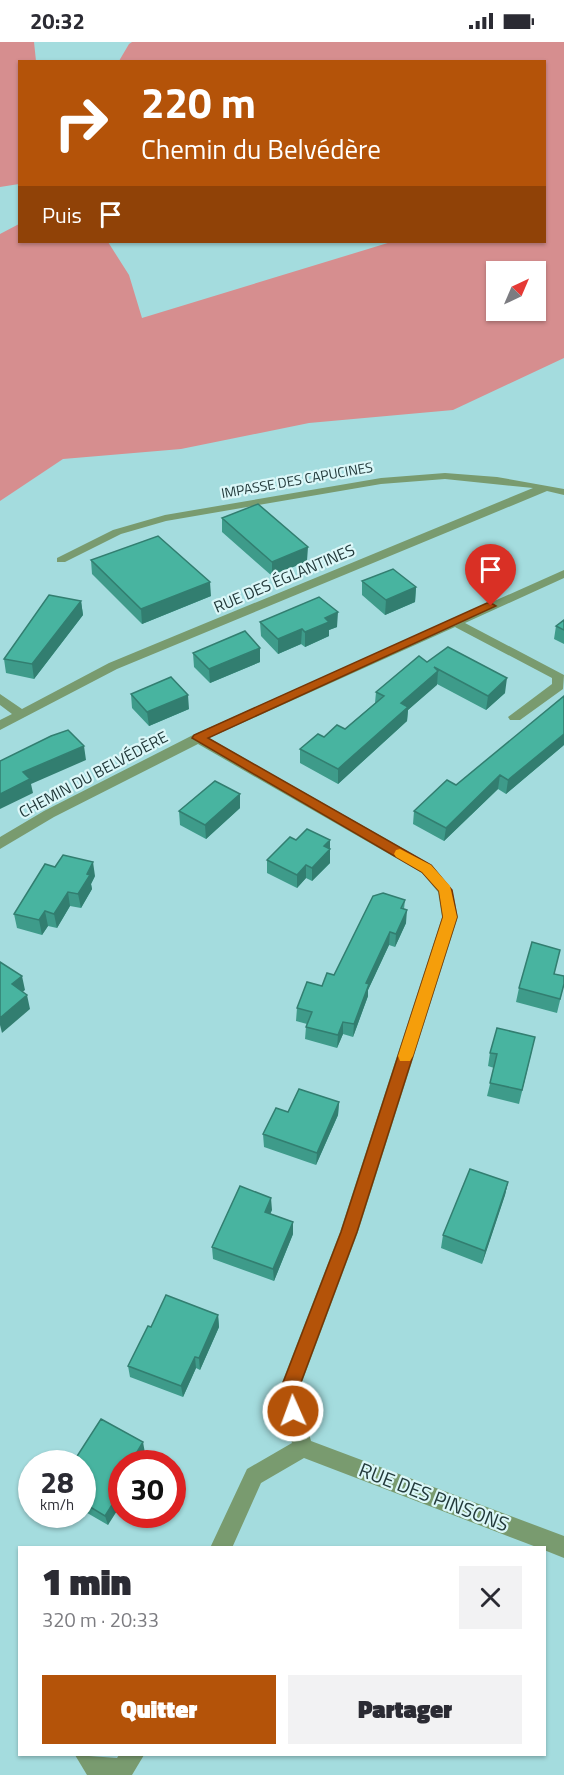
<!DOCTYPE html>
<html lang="fr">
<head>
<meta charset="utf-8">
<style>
	:root { --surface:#fff; --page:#f2f2f3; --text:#2b2b33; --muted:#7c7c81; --accent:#b45309 }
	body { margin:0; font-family:"Titillium Web",sans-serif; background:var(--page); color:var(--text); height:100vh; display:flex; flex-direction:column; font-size:22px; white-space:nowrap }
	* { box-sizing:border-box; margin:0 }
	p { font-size:20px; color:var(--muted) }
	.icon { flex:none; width:33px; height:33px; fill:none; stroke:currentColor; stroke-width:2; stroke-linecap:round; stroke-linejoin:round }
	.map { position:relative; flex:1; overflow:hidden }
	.panel { position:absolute; left:18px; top:1504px; width:528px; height:210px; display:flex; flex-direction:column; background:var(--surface); border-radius:0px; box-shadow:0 2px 4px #0004 }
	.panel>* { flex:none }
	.banner { position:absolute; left:18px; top:18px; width:528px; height:183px; border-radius:0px; box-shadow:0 2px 4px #0004; background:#b45309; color:#fff; overflow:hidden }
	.needle { width:39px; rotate:44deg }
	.fabs { position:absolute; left:486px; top:219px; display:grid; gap:12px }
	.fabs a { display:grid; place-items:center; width:60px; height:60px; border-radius:0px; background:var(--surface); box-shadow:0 2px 4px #0004; font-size:30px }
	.speed { position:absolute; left:18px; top:1408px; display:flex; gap:12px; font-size:30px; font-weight:700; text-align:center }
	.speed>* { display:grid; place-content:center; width:78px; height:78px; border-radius:50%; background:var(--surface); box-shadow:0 2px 4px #0004; line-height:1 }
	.speed small { font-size:15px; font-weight:400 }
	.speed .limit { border:9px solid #d22; background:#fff; color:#111 }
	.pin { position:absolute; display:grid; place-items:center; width:51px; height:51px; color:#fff; margin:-62px -26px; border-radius:50% 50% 50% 0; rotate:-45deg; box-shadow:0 0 6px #0007 }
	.pin .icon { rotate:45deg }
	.me { position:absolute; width:66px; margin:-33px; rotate:358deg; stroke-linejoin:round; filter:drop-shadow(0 0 4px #0008) }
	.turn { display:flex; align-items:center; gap:21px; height:126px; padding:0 24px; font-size:27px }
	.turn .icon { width:78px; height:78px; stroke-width:2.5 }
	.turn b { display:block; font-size:42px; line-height:51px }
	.then { display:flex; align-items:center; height:57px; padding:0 24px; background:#0003; gap:12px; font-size:22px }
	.round { display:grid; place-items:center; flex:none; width:63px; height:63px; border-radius:0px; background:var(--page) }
	.headline { display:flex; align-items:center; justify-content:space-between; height:102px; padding:0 24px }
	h1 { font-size:36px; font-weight:800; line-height:45px }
	.cta { display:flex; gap:12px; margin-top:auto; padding:12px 24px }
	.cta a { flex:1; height:69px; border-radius:0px; background:var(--accent); color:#fff; font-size:24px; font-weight:800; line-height:69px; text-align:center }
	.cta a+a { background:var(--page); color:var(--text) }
	.status { display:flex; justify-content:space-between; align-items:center; height:42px; padding:0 30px; background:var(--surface); direction:ltr }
	.status svg { height:16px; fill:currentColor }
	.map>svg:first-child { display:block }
</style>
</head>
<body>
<div class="status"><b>20:32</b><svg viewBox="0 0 49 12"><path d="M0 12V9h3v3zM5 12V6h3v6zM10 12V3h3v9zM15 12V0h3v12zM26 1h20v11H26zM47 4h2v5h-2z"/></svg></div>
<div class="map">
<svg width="564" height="1733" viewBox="0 0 564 1733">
	<rect width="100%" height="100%" fill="#a4dcde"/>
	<path fill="#d68e8f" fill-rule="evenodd" d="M 0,0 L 34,0 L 36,19 L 20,20 L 19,142 L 0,145 Z
		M 132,0 L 564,0 L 564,316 L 453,368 L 309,381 L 181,407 L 63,417 L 0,459 L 0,192 L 19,182 L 20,200 L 108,200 L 129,233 L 142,276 L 391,200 L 544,200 L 544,20 L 119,19 L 129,2 ZM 496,230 L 536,230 L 536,268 L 496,268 Z"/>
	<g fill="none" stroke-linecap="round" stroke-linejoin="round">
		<path fill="#799b6f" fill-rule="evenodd" d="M 445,431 L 497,435 L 564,447 L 564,453 L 547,449 L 117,627 L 0,688 L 0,678 L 12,672 L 0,663 L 0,652 L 22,667 L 109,621 L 533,446 L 445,437 L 381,442 L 166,479 L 121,492 L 65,520 L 57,520 L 57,516 L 113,488 L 165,473 L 381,436 Z
			M 564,528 L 564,536 L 465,581 L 564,633 L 563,647 L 520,678 L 510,678 L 508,675 L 552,642 L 552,636 L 455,585 L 209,696 L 432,823 L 452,848 L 458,875 L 358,1190 L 298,1351 L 311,1399 L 564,1494 L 564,1516 L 544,1508 L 544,1506 L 539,1506 L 304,1416 L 261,1441 L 232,1506 L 210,1506 L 247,1427 L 292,1401 L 278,1351 L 340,1190 L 442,875 L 438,850 L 422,831 L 198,702 L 54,775 L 0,807 L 0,795 L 44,769 L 193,693 Z
			M 75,1713 L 117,1716 L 119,1713 L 144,1713 L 132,1733 L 87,1733 Z"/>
	</g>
	<path fill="#3e9b8a" d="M 222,476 L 307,519 L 272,534 L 222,490 Z
		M 91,518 L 211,554 L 142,582 L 92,532 Z
		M 362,539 L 416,545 L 415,560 L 385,573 L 362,553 Z
		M 81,559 L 83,573 L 34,637 L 6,631 L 4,617 Z
		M 564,578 L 564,602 L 554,597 L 556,584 Z
		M 260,580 L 337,585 L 329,588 L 329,594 L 305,605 L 301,602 L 278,612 L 261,594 Z
		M 193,611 L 260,620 L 210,641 L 194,625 Z
		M 427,620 L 505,651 L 486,668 L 437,642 L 408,668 L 407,679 L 338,742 L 300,721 L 300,707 L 324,695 L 345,687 L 375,661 L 376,650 Z
		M 131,652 L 189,667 L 149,684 L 132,666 Z
		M 564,703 L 506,752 L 498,747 L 444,799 L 413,782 L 414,769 L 456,743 Z
		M 240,752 L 240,766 L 206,797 L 180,783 L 179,769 Z
		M 296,798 L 330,798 L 329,807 L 330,807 L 330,821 L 312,839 L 306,836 L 297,846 L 267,831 L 267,818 Z
		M 95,834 L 91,842 L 92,847 L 81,866 L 70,864 L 57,886 L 48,884 L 42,893 L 17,886 L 14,872 Z
		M 405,858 L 404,867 L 406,881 L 395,905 L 389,903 L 368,948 L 368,954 L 353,995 L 343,992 L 337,1006 L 305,997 L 306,985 L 307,982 L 296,979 L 297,966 L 334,933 Z
		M 555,932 L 564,942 L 557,971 L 516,960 L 519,946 Z
		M 532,1008 L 519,1062 L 487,1054 L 494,1026 L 488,1024 L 490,1011 Z
		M 339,1060 L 338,1073 L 316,1123 L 264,1105 L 263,1092 L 288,1070 Z
		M 508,1140 L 505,1153 L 482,1222 L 441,1206 L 443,1193 Z
		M 272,1168 L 270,1172 L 293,1180 L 293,1192 L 274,1239 L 213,1217 L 212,1205 Z
		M 218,1273 L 219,1285 L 200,1328 L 196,1326 L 183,1355 L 130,1335 L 128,1324 L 151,1285 Z
		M 145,1411 L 138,1422 L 122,1422 L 108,1483 L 82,1468 L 82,1422 Z"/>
	<path fill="#327e70" d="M 308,505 L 307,519 L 272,534 L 272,520 Z
		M 210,540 L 211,554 L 142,582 L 141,567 Z
		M 416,545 L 415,560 L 385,573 L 386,558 Z
		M 81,559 L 83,573 L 34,637 L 32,622 Z
		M 338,570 L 337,585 L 329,588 L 329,594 L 305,605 L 305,590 L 325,576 Z
		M 302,587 L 301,602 L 278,612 L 278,597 Z
		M 260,606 L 260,620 L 210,641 L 209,627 Z
		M 438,629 L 437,643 L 408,668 L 407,679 L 338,742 L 338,727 L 401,661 Z
		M 507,636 L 505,651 L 486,668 L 488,654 Z
		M 188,653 L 189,667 L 149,684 L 147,670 Z
		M 564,692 L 564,703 L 506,752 L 508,738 Z
		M 84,704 L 86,718 L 31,742 L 33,751 L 0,767 L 0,752 L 23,730 Z
		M 500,733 L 498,747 L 444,799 L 446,786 Z
		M 240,752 L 240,766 L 206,797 L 205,783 Z
		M 330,798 L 330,821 L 312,839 L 312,826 L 324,804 Z
		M 93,820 L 95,834 L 91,842 L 92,847 L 81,866 L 78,852 L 87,832 Z
		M 306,823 L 306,836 L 297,846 L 297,833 Z
		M 68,850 L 70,864 L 57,886 L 54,872 Z
		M 407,868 L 406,881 L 395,905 L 396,892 Z
		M 45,869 L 48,884 L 42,893 L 39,878 Z
		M 390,890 L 389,903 L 368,948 L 368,954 L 353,995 L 354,982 L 366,941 Z
		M 22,934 L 25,948 L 15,956 L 12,942 Z
		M 27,953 L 30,967 L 2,991 L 0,983 L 0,976 Z
		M 343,980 L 343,992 L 337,1006 L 338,993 Z
		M 339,1060 L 338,1073 L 316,1123 L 317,1111 Z
		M 508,1140 L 505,1153 L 482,1222 L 485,1209 Z
		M 271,1156 L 272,1168 L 265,1182 L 265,1170 Z
		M 293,1180 L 293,1192 L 274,1239 L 273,1227 Z
		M 218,1273 L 219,1285 L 200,1328 L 199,1316 Z
		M 195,1315 L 196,1326 L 183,1355 L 181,1344 Z
		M 143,1400 L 145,1411 L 138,1422 L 130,1422 Z
		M 122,1447 L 122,1461 L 108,1483 L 105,1474 Z"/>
	<path fill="#48b4a0" stroke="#327e70" stroke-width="1.5" d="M 258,462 L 308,505 L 272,520 L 222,476 Z
		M 158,494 L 210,540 L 141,567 L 91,518 Z
		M 393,527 L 416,545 L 386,558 L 362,539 Z
		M 49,553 L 81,559 L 32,622 L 4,617 Z
		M 319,555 L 338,570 L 325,576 L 329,580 L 305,590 L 302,587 L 278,597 L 260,580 Z
		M 564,578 L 564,588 L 556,584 Z
		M 245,589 L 260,606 L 209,627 L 193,611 Z
		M 448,605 L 507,636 L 488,654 L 434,625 L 438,629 L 401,661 L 408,665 L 338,727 L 300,707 L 318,692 L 324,695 L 337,683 L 345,687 L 384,654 L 376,650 L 419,614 L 427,620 Z
		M 171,635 L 188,653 L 147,670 L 131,652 Z
		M 564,654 L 564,692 L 508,738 L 500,733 L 446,786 L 414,769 L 447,738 L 456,743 Z
		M 68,688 L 84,704 L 23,730 L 30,737 L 0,752 L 0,719 L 51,694 Z
		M 215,739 L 240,752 L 205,783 L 179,769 Z
		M 307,787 L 330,798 L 324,804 L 330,807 L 312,826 L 306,823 L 297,833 L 267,818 L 290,795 L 296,798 Z
		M 63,813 L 93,820 L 87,832 L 90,833 L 78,852 L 68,850 L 54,872 L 45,869 L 39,878 L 14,872 L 45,822 L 55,825 Z
		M 383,851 L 405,858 L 401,866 L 407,868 L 396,892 L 390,890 L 366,941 L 369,942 L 354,982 L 343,980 L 338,993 L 306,985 L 312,970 L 297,966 L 307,940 L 322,944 L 327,931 L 334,933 L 373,854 Z
		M 532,900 L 560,908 L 554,932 L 564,934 L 564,942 L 560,957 L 519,946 Z
		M 0,920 L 22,934 L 12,942 L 27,953 L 0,976 Z
		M 497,986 L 535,995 L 522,1048 L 490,1041 L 497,1012 L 490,1011 Z
		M 299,1047 L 339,1060 L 317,1111 L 263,1092 L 276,1066 L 288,1070 Z
		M 470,1127 L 508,1140 L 485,1209 L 443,1193 Z
		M 240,1144 L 271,1156 L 265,1170 L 293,1180 L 273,1227 L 212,1205 Z
		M 166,1253 L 218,1273 L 199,1316 L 195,1315 L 181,1344 L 128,1324 L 148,1284 L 151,1285 Z
		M 101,1377 L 143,1400 L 130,1422 L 122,1422 L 122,1447 L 105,1474 L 82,1460 L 82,1422 L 72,1422 Z"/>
	<path fill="#b45309" stroke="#753606" stroke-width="1.5" d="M 487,561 L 491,561 L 496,564 L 208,696 L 431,823 L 452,848 L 457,875 L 357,1190 L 297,1351 L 302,1369 L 299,1376 L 293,1378 L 286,1376 L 279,1351 L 341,1190 L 443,875 L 439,849 L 422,830 L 192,696 L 194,693 Z"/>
	<path fill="#f59e0b" d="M 400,807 L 431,823 L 450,844 L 457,875 L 413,1014 L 410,1019 L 400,1019 L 398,1014 L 443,875 L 439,849 L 422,830 L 396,815 L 394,812 L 396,808 Z"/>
	<g text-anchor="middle" stroke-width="4.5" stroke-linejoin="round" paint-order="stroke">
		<g font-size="14" fill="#233a3b" stroke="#dbf7f8">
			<text transform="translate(297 438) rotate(-10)" y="5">IMPASSE DES CAPUCINES</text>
		</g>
		<g font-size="16" fill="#233a3b" stroke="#dbf7f8">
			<text transform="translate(284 536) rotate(-23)" y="6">RUE DES ÉGLANTINES</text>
			<text transform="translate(93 732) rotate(-28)" y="6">CHEMIN DU BELVÉDÈRE</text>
		</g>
		<g font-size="20" fill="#233a3b" stroke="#dbf7f8">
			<text transform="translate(434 1455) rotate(21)" y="7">RUE DES PINSONS</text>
		</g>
	</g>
</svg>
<div class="fabs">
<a><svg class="needle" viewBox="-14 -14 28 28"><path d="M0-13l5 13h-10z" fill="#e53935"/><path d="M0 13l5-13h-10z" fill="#7c7c81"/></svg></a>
</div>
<div class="speed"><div>28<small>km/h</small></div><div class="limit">30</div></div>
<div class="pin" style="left:491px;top:564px;background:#d93025"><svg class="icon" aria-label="arrive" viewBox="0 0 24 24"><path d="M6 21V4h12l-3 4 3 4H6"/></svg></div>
<svg class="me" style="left:293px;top:1369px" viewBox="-20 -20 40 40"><circle r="17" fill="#b45309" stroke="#fff" stroke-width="3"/><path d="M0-11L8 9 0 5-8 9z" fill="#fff"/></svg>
<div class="banner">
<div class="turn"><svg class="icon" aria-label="right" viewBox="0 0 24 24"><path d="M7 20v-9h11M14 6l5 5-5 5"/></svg><div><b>220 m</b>Chemin du Belvédère</div></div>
<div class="then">Puis<svg class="icon" aria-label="arrive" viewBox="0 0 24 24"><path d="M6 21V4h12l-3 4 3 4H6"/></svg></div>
</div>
<section class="panel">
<div class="headline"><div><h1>1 min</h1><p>320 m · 20:33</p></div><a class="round"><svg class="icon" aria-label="close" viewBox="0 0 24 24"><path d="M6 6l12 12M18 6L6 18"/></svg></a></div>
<div class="cta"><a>Quitter</a><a>Partager</a></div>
</section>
</div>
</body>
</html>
